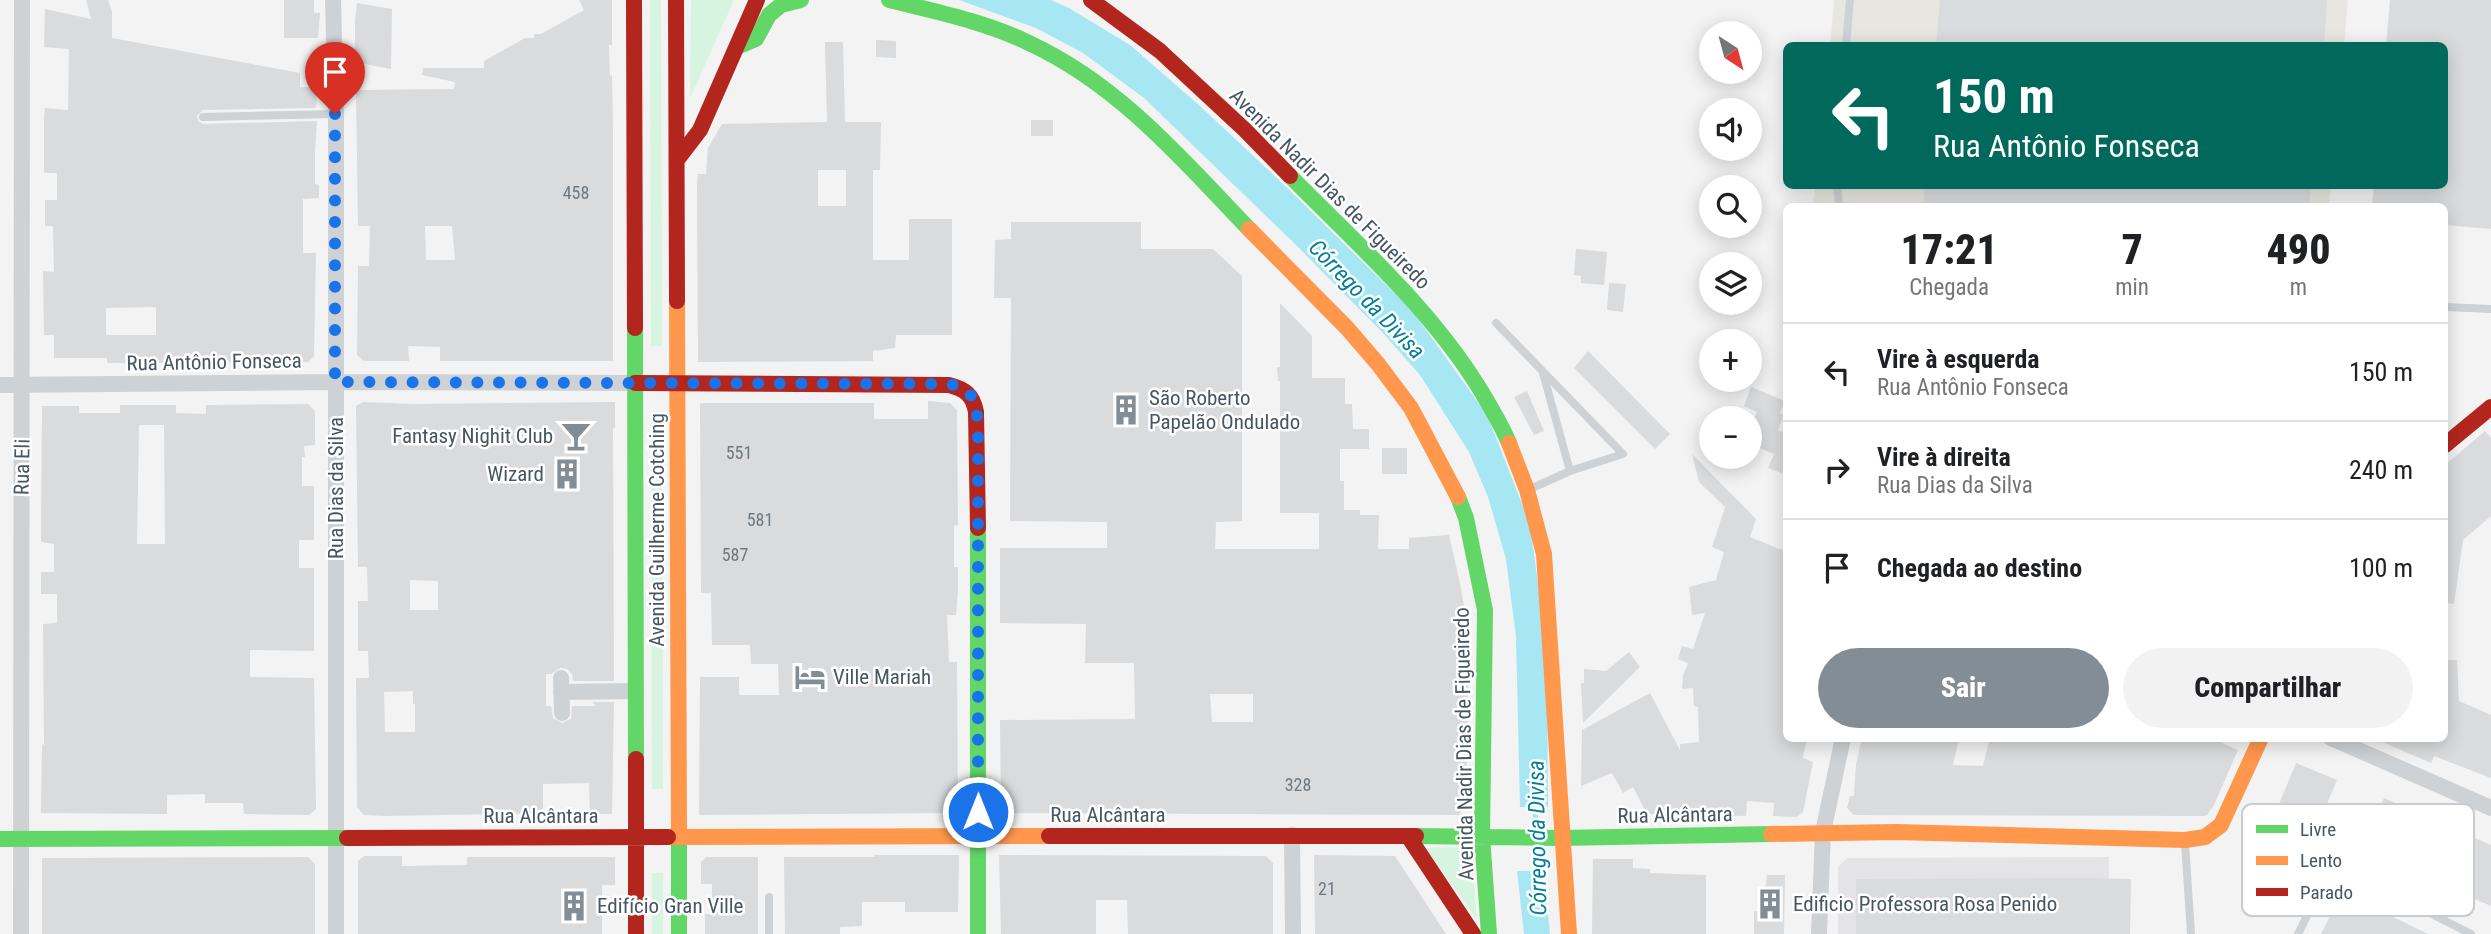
<!DOCTYPE html>
<html lang="pt">
<head>
<meta charset="utf-8">
<style>
	:root { --surface:#fff; --page:#f2f2f2; --text:#202124; --muted:#757577; --line:#e0e0e0; --accent:#838d95 }
	body { margin:0; font-family:"Roboto Condensed",sans-serif; background:var(--page); color:var(--text); height:100vh; display:flex; flex-direction:column; font-size:26px; white-space:nowrap }
	* { box-sizing:border-box; margin:0 }
	p { font-size:23px; color:var(--muted) }
	.icon { flex:none; width:38px; height:38px; fill:none; stroke:currentColor; stroke-width:2; stroke-linecap:round; stroke-linejoin:round }
	.map { position:relative; flex:1; overflow:hidden }
	.sheet { position:absolute; left:1783px; top:203px; width:665px; height:539px; display:flex; flex-direction:column; background:var(--surface); border-radius:10px; box-shadow:0 4px 18px #0003 }
	.sheet>* { flex:none }
	.guide { position:absolute; left:1783px; top:42px; width:665px; height:147px; border-radius:10px; box-shadow:0 4px 18px #0003; background:#00695c; color:#fff; overflow:hidden }
	.needle { width:46px; rotate:144deg }
	.fabs { position:absolute; left:1699px; top:21px; display:grid; gap:14px }
	.fabs a { display:grid; place-items:center; width:63px; height:63px; border-radius:50%; background:var(--surface); box-shadow:0 4px 18px #0003; font-size:35px }
	.pin { position:absolute; display:grid; place-items:center; width:60px; height:60px; color:#fff; margin:-72px -30px; border-radius:50% 50% 50% 0; rotate:-45deg; box-shadow:0 0 7px #0007 }
	.pin .icon { rotate:45deg }
	.me { position:absolute; width:77px; margin:-38px; rotate:0deg; stroke-linejoin:round; filter:drop-shadow(0 0 5px #0008) }
	.turn { display:flex; align-items:center; gap:24px; height:147px; padding:0 35px; font-size:32px }
	.turn .icon { width:91px; height:91px; stroke-width:2.5 }
	.turn b { display:block; font-size:49px; line-height:60px }
	.eta { display:flex; justify-content:space-evenly; align-items:center; height:119px; text-align:center }
	.eta b { font-size:42px; font-weight:800; line-height:49px }
	.cta { display:flex; gap:14px; margin-top:auto; padding:14px 35px }
	.cta a { flex:1; height:80px; border-radius:42px; background:var(--accent); color:#fff; font-size:28px; font-weight:800; line-height:80px; text-align:center }
	.cta a+a { background:var(--page); color:var(--text) }
	ul { padding:0; list-style:none }
	li { display:flex; align-items:center; gap:21px; height:98px; padding:0 35px; border-top:2px solid var(--line) }
	li div { flex:1 }
	li b { display:block; font-size:26px }
	li em { font-style:normal }
	.map>svg:first-child { display:block }
</style>
</head>
<body>
<div class="map">
<svg width="2491" height="934" viewBox="0 0 2491 934">
	<rect width="100%" height="100%" fill="#f3f3f3"/>
	<path fill="#e7e6e1" d="M 1834,0 L 2348,0 L 2344,45 L 1830,46 Z
		M 1816,186 L 2331,186 L 2329,206 L 1812,206 Z"/>
	<path fill="#e4e4e6" d="M 2109,857 L 2109,934 L 1838,934 L 1838,867 L 1847,858 Z"/>
	<path fill="#d6f4e0" d="M 650,0 L 661,0 L 662,346 L 651,346 Z
		M 691,0 L 734,0 L 690,98 Z
		M 651,422 L 662,422 L 663,789 L 652,789 Z
		M 1471,847 L 1477,920 L 1426,848 Z
		M 652,873 L 663,873 L 663,934 L 652,934 Z"/>
	<path fill="#a7e7f4" d="M 959,0 L 1051,0 L 1069,8 L 1130,45 L 1200,106 L 1281,182 L 1411,309 L 1487,415 L 1530,524 L 1547,650 L 1548,807 L 1520,807 L 1516,637 L 1506,559 L 1488,497 L 1469,452 L 1420,375 L 1383,333 L 1295,244 L 1144,98 L 1083,53 L 1036,28 Z
		M 1544,871 L 1550,934 L 1524,934 L 1517,871 Z"/>
	<g fill="none" stroke-linecap="round" stroke-linejoin="round">
		<path stroke="#a7e7f4" stroke-width="5" d="M 1535,801 L 1536,833
			M 1536,843 L 1537,878"/>
	</g>
	<path fill="#dadbdd" fill-rule="evenodd" d="M 86,0 L 108,0 L 112,11 L 112,38 L 300,73 L 300,87 L 317,87 L 316,108 L 203,110 L 197,116 L 198,121 L 203,124 L 317,121 L 315,155 L 315,184 L 319,185 L 319,198 L 303,199 L 303,253 L 316,253 L 314,356 L 308,362 L 107,363 L 107,358 L 54,358 L 54,335 L 44,335 L 43,271 L 54,272 L 53,226 L 45,226 L 45,200 L 57,200 L 57,173 L 44,173 L 44,118 L 45,108 L 68,110 L 69,49 L 44,47 L 45,9 L 91,19 ZM 156,307 L 156,335 L 106,335 L 106,308 Z
		M 284,0 L 314,0 L 314,13 L 320,13 L 318,38 L 284,38 Z
		M 579,0 L 612,0 L 612,45 L 609,45 L 610,76 L 612,75 L 613,131 L 613,361 L 440,361 L 440,347 L 408,346 L 409,361 L 364,361 L 357,355 L 358,266 L 369,266 L 370,226 L 358,226 L 356,90 L 454,89 L 455,82 L 422,75 L 423,68 L 484,68 L 484,61 L 525,38 L 534,38 L 534,34 L 541,34 L 584,10 ZM 425,226 L 452,226 L 455,260 L 426,260 Z
		M 1940,0 L 2327,0 L 2324,46 L 1936,46 Z
		M 2390,0 L 2491,0 L 2491,229 L 2445,225 L 2445,206 L 2372,206 L 2374,186 L 2445,186 L 2445,46 L 2386,46 Z
		M 357,3 L 392,9 L 391,69 L 355,62 L 355,20 Z
		M 876,40 L 896,41 L 896,58 L 876,57 Z
		M 825,42 L 843,42 L 845,122 L 881,122 L 880,170 L 873,170 L 873,260 L 909,260 L 909,219 L 952,219 L 952,335 L 896,335 L 895,348 L 873,351 L 873,361 L 698,362 L 697,185 L 698,174 L 706,174 L 708,148 L 722,124 L 827,122 ZM 818,170 L 846,170 L 846,206 L 818,206 Z
		M 1031,120 L 1053,120 L 1053,136 L 1031,136 Z
		M 1925,186 L 2311,186 L 2309,206 L 1923,206 Z
		M 1011,222 L 1141,222 L 1141,249 L 1213,249 L 1242,276 L 1242,521 L 1216,522 L 1215,549 L 1319,549 L 1319,513 L 1280,513 L 1280,381 L 1278,381 L 1277,367 L 1280,367 L 1280,303 L 1312,336 L 1312,378 L 1345,378 L 1345,404 L 1352,404 L 1353,429 L 1369,429 L 1369,449 L 1340,449 L 1340,481 L 1344,481 L 1344,510 L 1360,510 L 1360,515 L 1379,515 L 1378,549 L 1409,549 L 1409,538 L 1449,535 L 1460,583 L 1468,630 L 1468,738 L 1465,807 L 1459,815 L 1005,813 L 1001,809 L 1000,720 L 1135,719 L 1134,663 L 1085,663 L 1086,624 L 1000,623 L 1000,548 L 1107,548 L 1107,522 L 1010,521 L 1011,298 L 994,298 L 995,240 L 1011,239 ZM 1210,694 L 1253,694 L 1253,722 L 1212,722 Z
		M 1576,249 L 1607,252 L 1604,285 L 1581,283 L 1581,276 L 1574,275 Z
		M 1609,283 L 1626,284 L 1623,312 L 1607,310 Z
		M 1588,351 L 1670,434 L 1655,449 L 1574,368 Z
		M 1751,387 L 1785,401 L 1780,413 L 1784,415 L 1778,430 L 1784,433 L 1787,426 L 1787,475 L 1768,468 L 1774,454 L 1750,444 L 1750,428 L 1757,412 L 1744,406 Z
		M 1527,391 L 1544,431 L 1534,435 L 1514,397 Z
		M 928,401 L 950,403 L 957,410 L 958,526 L 954,525 L 954,567 L 958,567 L 958,590 L 956,615 L 947,615 L 949,662 L 957,662 L 958,807 L 952,813 L 699,815 L 700,677 L 739,677 L 739,695 L 779,695 L 778,664 L 751,664 L 750,645 L 712,645 L 711,593 L 701,593 L 700,403 L 874,403 L 874,419 L 928,419 Z
		M 363,402 L 412,404 L 615,402 L 615,428 L 613,428 L 614,681 L 573,681 L 572,674 L 567,669 L 560,668 L 551,674 L 546,674 L 546,706 L 551,706 L 553,718 L 562,723 L 571,719 L 572,706 L 596,706 L 592,702 L 614,702 L 612,814 L 590,814 L 589,783 L 543,784 L 543,813 L 385,816 L 364,815 L 357,807 L 356,678 L 369,678 L 368,651 L 358,651 L 358,601 L 368,601 L 367,567 L 358,567 L 356,406 ZM 410,580 L 438,581 L 438,610 L 410,610 ZM 413,691 L 413,704 L 415,704 L 415,732 L 385,732 L 384,692 Z
		M 308,404 L 315,411 L 315,445 L 304,446 L 305,457 L 302,457 L 302,486 L 314,486 L 314,540 L 299,540 L 299,568 L 314,568 L 314,651 L 250,650 L 250,677 L 314,678 L 316,809 L 309,815 L 244,814 L 243,803 L 205,803 L 205,794 L 167,795 L 167,814 L 41,813 L 42,744 L 44,745 L 43,624 L 57,623 L 57,594 L 41,594 L 41,572 L 54,572 L 54,544 L 41,542 L 42,406 L 79,406 L 79,413 L 120,413 L 120,405 L 176,405 L 176,413 L 206,414 L 206,405 ZM 139,425 L 164,425 L 165,544 L 137,544 Z
		M 2485,431 L 2491,438 L 2491,516 L 2463,540 L 2454,604 L 2445,603 L 2445,465 Z
		M 1382,448 L 1407,448 L 1407,474 L 1382,474 Z
		M 1692,454 L 1756,519 L 1750,537 L 1787,552 L 1787,738 L 1807,738 L 1803,758 L 1813,762 L 1803,812 L 1796,817 L 1773,816 L 1774,803 L 1747,801 L 1746,816 L 1647,814 L 1633,787 L 1623,793 L 1612,773 L 1581,786 L 1582,730 L 1650,693 L 1680,750 L 1680,744 L 1699,742 L 1698,707 L 1694,706 L 1693,688 L 1682,689 L 1683,676 L 1688,663 L 1678,659 L 1682,646 L 1693,649 L 1705,613 L 1692,615 L 1689,587 L 1716,580 L 1724,552 L 1712,547 L 1725,507 L 1699,482 Z
		M 1629,652 L 1640,667 L 1583,723 L 1581,683 L 1584,683 L 1584,669 L 1606,671 Z
		M 2445,660 L 2457,660 L 2459,701 L 2491,715 L 2491,778 L 2434,756 L 2431,763 L 2373,738 L 2445,738 Z
		M 1862,738 L 1959,738 L 1953,765 L 1983,766 L 1990,738 L 2211,738 L 2238,750 L 2214,805 L 2207,815 L 2203,816 L 1854,815 L 1847,808 L 1850,796 L 1854,796 L 1856,764 Z
		M 2296,763 L 2337,780 L 2317,827 L 2277,809 Z
		M 2384,798 L 2491,845 L 2491,906 L 2361,850 Z
		M 874,855 L 959,855 L 958,912 L 905,912 L 905,902 L 862,902 L 862,926 L 840,927 L 840,934 L 785,934 L 784,857 L 875,857 Z
		M 999,855 L 1266,856 L 1273,863 L 1273,934 L 1128,934 L 1127,900 L 1096,900 L 1096,934 L 1001,934 Z
		M 1314,855 L 1395,856 L 1446,934 L 1315,934 Z
		M 364,856 L 402,856 L 402,866 L 467,865 L 467,857 L 615,857 L 615,885 L 602,885 L 602,934 L 358,934 L 358,861 Z
		M 308,857 L 315,864 L 315,934 L 42,934 L 42,858 Z
		M 706,857 L 758,857 L 758,934 L 705,934 L 705,914 L 712,914 L 712,884 L 701,884 L 701,862 Z
		M 1593,859 L 1633,859 L 1633,868 L 1650,869 L 1650,873 L 1706,875 L 1706,934 L 1592,934 Z
		M 1767,875 L 1785,875 L 1784,934 L 1754,934 L 1754,911 L 1763,912 Z
		M 2090,878 L 2131,879 L 2130,934 L 1856,934 L 1856,879 Z
		M 2342,892 L 2428,934 L 2321,934 Z"/>
	<g fill="none" stroke-linecap="round" stroke-linejoin="round">
		<path stroke="#ced2d4" stroke-width="8" d="M 1846,46 L 1850,0
			M 203,117 L 336,114
			M 1837,186 L 1839,206
			M 2445,307 L 2491,309
			M 1496,323 L 1623,454 L 1570,471 L 1530,489
			M 1543,373 L 1570,471
			M 2185,843 L 2191,934
			M 769,934 L 769,897
			M 2298,934 C 2310,912 2320,877 2346,870 L 2471,934"/>
		<path stroke="#ced2d4" stroke-width="16" d="M 333,0 L 336,114 L 336,934
			M 0,385 L 335,382 L 635,383
			M 561,678 L 562,713
			M 561,692 L 636,691
			M 2331,738 L 2491,808
			M 1292,835 L 1293,934
			M 21,934 L 22,0
			M 1819,934 L 1823,832 L 1843,738"/>
		<path stroke="#63d668" stroke-width="16" d="M 889,0 C 937,12 987,22 1031,44 C 1119,85 1183,160 1249,229
			M 737,47 L 756,39 L 769,15 L 781,5 L 801,0
			M 1290,176 C 1360,247 1437,314 1487,401 C 1495,415 1503,428 1509,443
			M 635,328 L 636,759
			M 1458,497 L 1466,518 L 1485,610 L 1482,836 L 1489,934
			M 978,528 L 978,934
			M 679,834 L 679,934
			M 1416,836 L 1561,838 L 1771,834
			M 0,839 L 347,838"/>
		<path stroke="#ff974d" stroke-width="16" d="M 1249,229 L 1347,328 L 1378,364 L 1411,408 L 1458,497
			M 677,301 L 679,834
			M 1509,443 L 1527,490 L 1544,554 L 1569,934
			M 1771,834 L 1896,832 L 2185,840 L 2205,837 L 2221,825 L 2261,738
			M 668,837 L 1049,836"/>
		<path stroke="#b3261e" stroke-width="16" d="M 634,0 L 635,328
			M 676,0 L 677,301
			M 1091,0 L 1160,51 L 1245,130 L 1290,176
			M 677,160 L 700,130 L 757,0
			M 635,383 L 949,385 C 965,389 973,395 976,412 L 978,528
			M 2445,445 L 2491,407
			M 636,759 L 636,934
			M 1049,836 L 1416,836
			M 1408,836 L 1473,934
			M 347,838 L 668,837"/>
	</g>
	<g fill="none" stroke-linecap="round" stroke-linejoin="round">
		<path stroke="#1a73e8" stroke-width="12" stroke-dasharray="0 21.6" d="M 335,114 L 335,382 L 949,384 C 976,389 976,404 978,428 L 978,812"/>
	</g>
	<defs>
		<g id="building-bare" transform="scale(2.415)"><path d="M-4-6H4V6H1V3H-1V6H-4ZM-2.5-4.3h1.7v1.8h-1.7ZM.8-4.3h1.7v1.8H.8ZM-2.5-1h1.7V.8h-1.7ZM.8-1h1.7V.8H.8Z" fill="#838d95" stroke="#fff" stroke-width="2.5" paint-order="stroke"/></g>
		<g id="bar-bare" transform="scale(2.415)"><path d="M-6-5H6L.8 .8V4.5H3.5V6h-7V4.5H-.8V.8Z" fill="#838d95" stroke="#fff" stroke-width="2.5" paint-order="stroke"/></g>
		<g id="hotel-bare" transform="scale(2.415)"><path d="M-6-4.5h1.5V1H6V5H4.5V3h-9V5H-6ZM-4 0a1.8 1.8 0 1 1 3.6 0ZM.5 0V-2.5h3Q6-2.5 6 0Z" fill="#838d95" stroke="#fff" stroke-width="2.5" paint-order="stroke"/></g>
	</defs>
	<g fill-rule="evenodd">
		<use href="#building-bare" x="1126" y="410"/>
		<use href="#bar-bare" x="576" y="436"/>
		<use href="#building-bare" x="567" y="474"/>
		<use href="#hotel-bare" x="810" y="677"/>
		<use href="#building-bare" x="1770" y="904"/>
		<use href="#building-bare" x="574" y="906"/>
	</g>
	<g text-anchor="middle" stroke-width="5" stroke-linejoin="round" paint-order="stroke">
		<g font-size="18" fill="#6d7982">
			<text x="576" y="199">458</text>
			<text x="739" y="459">551</text>
			<text x="760" y="526">581</text>
			<text x="735" y="561">587</text>
			<text x="1298" y="791">328</text>
			<text x="1327" y="895">21</text>
		</g>
		<g font-size="21" fill="#475662" stroke="#fff">
			<text transform="translate(1330 189) rotate(45)" y="7">Avenida Nadir Dias de Figueiredo</text>
			<text transform="translate(214 362) rotate(-1)" y="7">Rua Antônio Fonseca</text>
			<text transform="translate(22 467) rotate(-89)" y="7">Rua Eli</text>
			<text transform="translate(336 488) rotate(-90)" y="7">Rua Dias da Silva</text>
			<text transform="translate(657 530) rotate(-90)" y="7">Avenida Guilherme Cotching</text>
			<text transform="translate(1464 744) rotate(-91)" y="7">Avenida Nadir Dias de Figueiredo</text>
			<text x="1108" y="822">Rua Alcântara</text>
			<text transform="translate(1675 815) rotate(-1)" y="7">Rua Alcântara</text>
			<text x="541" y="823">Rua Alcântara</text>
		</g>
		<g font-size="21" fill="#475662" stroke="#fff" text-anchor="start">
			<text x="1149" y="405">São Roberto<tspan x="1149" dy="24">Papelão Ondulado</tspan></text>
			<text x="553" y="443" text-anchor="end">Fantasy Nighit Club</text>
			<text x="544" y="481" text-anchor="end">Wizard</text>
			<text x="833" y="684">Ville Mariah</text>
			<text x="1793" y="911">Edificio Professora Rosa Penido</text>
			<text x="597" y="913">Edifício Gran Ville</text>
		</g>
		<g font-size="23" font-style="italic" fill="#037f9a" stroke="#fff">
			<text transform="translate(1367 299) rotate(46)" y="8">Córrego da Divisa</text>
			<text transform="translate(1537 838) rotate(-91)" y="8">Córrego da Divisa</text>
		</g>
	</g>
	<rect x="2242" y="804" width="232" height="112" rx="10" fill="#fff" stroke="#c8ccd0" stroke-width="2"/>
	<rect x="2256" y="825" width="32" height="8" fill="#63d668"/>
	<rect x="2256" y="856" width="32" height="9" fill="#ff974d"/>
	<rect x="2256" y="888" width="32" height="8" fill="#b3261e"/>
	<g font-size="19" fill="#475662">
		<text x="2300" y="836">Livre</text>
		<text x="2300" y="867">Lento</text>
		<text x="2300" y="899">Parado</text>
	</g>
</svg>
<div class="fabs">
<a><svg class="needle" viewBox="-14 -14 28 28"><path d="M0-13l5 13h-10z" fill="#e53935"/><path d="M0 13l5-13h-10z" fill="#757577"/></svg></a>
<a><svg class="icon" aria-label="sound" viewBox="0 0 24 24"><path d="M4 9h4l5-4v14l-5-4H4zM17 9q2 3 0 6"/></svg></a>
<a><svg class="icon" aria-label="search" viewBox="0 0 24 24"><circle cx="10" cy="10" r="6"/><path d="M15 15l6 6"/></svg></a>
<a><svg class="icon" aria-label="layers" viewBox="0 0 24 24"><path d="M12 4l9 5-9 5-9-5zM3 14l9 5 9-5"/></svg></a>
<a>+</a>
<a>−</a>
</div>
<div class="pin" style="left:335px;top:114px;background:#d93025"><svg class="icon" aria-label="arrive" viewBox="0 0 24 24"><path d="M6 21V4h12l-3 4 3 4H6"/></svg></div>
<svg class="me" style="left:978px;top:812px" viewBox="-20 -20 40 40"><circle r="17" fill="#1a73e8" stroke="#fff" stroke-width="3"/><path d="M0-11L8 9 0 5-8 9z" fill="#fff"/></svg>
<div class="guide">
<div class="turn"><svg class="icon" aria-label="left" viewBox="0 0 24 24"><path d="M17 20v-9H6M10 6l-5 5 5 5"/></svg><div><b>150 m</b>Rua Antônio Fonseca</div></div>
</div>
<section class="sheet">
<div class="eta">
<div><b>17:21</b><p>Chegada</p></div>
<div><b>7</b><p>min</p></div>
<div><b>490</b><p>m</p></div>
</div>
<ul>
<li><svg class="icon" aria-label="left" viewBox="0 0 24 24"><path d="M17 20v-9H6M10 6l-5 5 5 5"/></svg><div><b>Vire à esquerda</b><p>Rua Antônio Fonseca</p></div><em>150 m</em></li>
<li><svg class="icon" aria-label="right" viewBox="0 0 24 24"><path d="M7 20v-9h11M14 6l5 5-5 5"/></svg><div><b>Vire à direita</b><p>Rua Dias da Silva</p></div><em>240 m</em></li>
<li><svg class="icon" aria-label="arrive" viewBox="0 0 24 24"><path d="M6 21V4h12l-3 4 3 4H6"/></svg><div><b>Chegada ao destino</b></div><em>100 m</em></li>
</ul>
<div class="cta"><a>Sair</a><a>Compartilhar</a></div>
</section>
</div>
</body>
</html>
